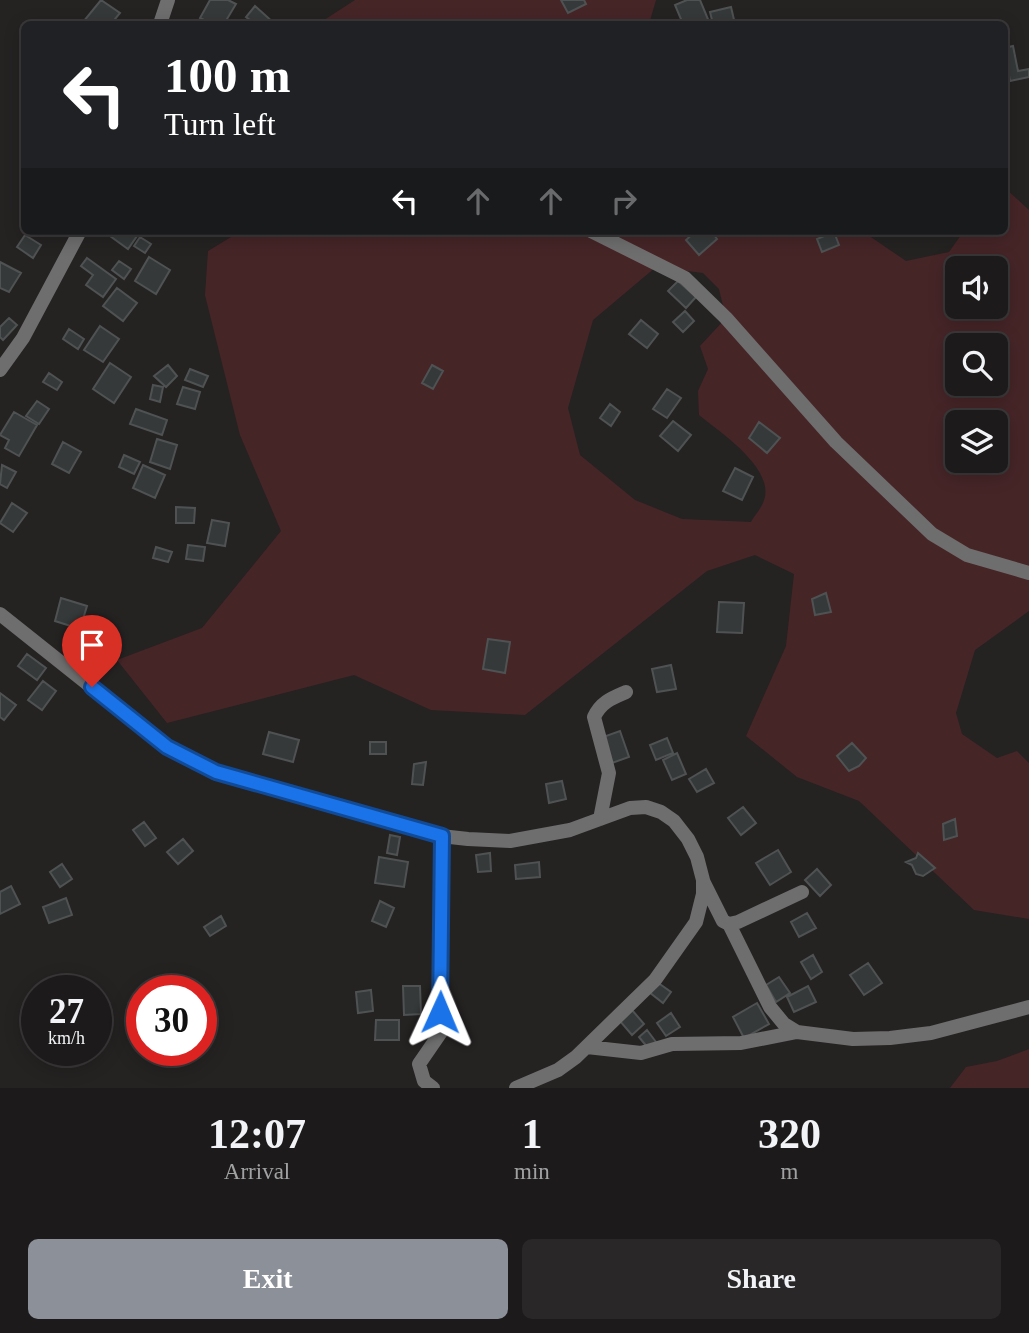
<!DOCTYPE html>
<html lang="en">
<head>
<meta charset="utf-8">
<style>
	:root { --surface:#1c1a1a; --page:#292727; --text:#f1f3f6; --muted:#a0a1a2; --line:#3a3839; --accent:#8c9099 }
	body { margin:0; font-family:Georgia,serif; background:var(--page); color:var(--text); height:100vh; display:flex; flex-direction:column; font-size:26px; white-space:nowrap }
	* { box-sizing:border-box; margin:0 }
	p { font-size:23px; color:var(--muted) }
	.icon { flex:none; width:38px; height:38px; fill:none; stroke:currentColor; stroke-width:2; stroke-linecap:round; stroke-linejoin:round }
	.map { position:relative; height:1088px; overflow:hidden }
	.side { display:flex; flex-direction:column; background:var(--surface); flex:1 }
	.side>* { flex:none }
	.guide { position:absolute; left:21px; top:21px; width:987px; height:214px; border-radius:10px; box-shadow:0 4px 18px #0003,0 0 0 2px var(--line); background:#202124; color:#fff; overflow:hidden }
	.controls { position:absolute; left:945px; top:256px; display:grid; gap:14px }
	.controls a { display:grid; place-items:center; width:63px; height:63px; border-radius:10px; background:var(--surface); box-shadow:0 4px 18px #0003,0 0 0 2px var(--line); font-size:35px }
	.speed { position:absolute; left:21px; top:975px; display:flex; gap:14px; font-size:35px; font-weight:700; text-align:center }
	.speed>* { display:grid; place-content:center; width:91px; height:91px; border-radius:50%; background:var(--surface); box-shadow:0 4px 18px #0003,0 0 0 2px var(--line); line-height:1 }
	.speed small { font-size:18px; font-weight:400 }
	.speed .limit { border:10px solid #d22; background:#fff; color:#111 }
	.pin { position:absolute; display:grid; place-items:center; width:60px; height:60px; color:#fff; margin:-72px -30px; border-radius:50% 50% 50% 0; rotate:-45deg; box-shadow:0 0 7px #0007 }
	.pin .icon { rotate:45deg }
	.me { position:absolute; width:77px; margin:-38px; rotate:1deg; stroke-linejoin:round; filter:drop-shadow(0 0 5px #0008) }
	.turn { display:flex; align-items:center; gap:24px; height:147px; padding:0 28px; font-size:32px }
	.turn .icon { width:91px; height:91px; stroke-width:2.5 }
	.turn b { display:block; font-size:49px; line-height:60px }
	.lanes { display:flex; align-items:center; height:66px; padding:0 28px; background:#0003; justify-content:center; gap:35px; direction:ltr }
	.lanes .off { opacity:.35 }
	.eta { display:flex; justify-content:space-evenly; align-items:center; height:119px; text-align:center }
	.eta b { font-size:42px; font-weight:600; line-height:49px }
	.cta { display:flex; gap:14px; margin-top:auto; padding:14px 28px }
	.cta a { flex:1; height:80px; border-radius:10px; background:var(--accent); color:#fff; font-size:28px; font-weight:600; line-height:80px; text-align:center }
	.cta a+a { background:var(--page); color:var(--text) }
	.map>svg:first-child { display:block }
</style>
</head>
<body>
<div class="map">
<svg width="1029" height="1088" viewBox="0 0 1029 1088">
	<rect width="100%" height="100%" fill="#252222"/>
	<path fill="#462527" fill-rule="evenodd" d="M 355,0 L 656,0 L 649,24 L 318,24 Z
		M 1005,188 L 1029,210 L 1029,611 L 975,650 L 956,713 L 962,734 L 997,758 L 1017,751 L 1029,763 L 1029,919 L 974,910 L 859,801 L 797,777 L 746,736 L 786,646 L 794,574 L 755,555 L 707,571 L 525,715 L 431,710 L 354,675 L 167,723 L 117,660 L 202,628 L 281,531 L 240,435 L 205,295 L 208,251 L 241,231 L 862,231 L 906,261 L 949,252 L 964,231 L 1004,231 ZM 656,267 L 703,273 L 719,289 L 726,318 L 700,346 L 708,369 L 698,391 L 699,415 C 721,433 778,470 763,503 C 760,510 754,516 751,522 L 682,519 L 635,500 L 580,455 L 568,408 L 593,320 ZM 957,268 L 996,268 L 996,306 L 957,306 ZM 957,345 L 996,345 L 996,383 L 957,383 ZM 957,422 L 996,422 L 996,460 L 957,460 Z
		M 1029,1049 L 1029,1088 L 950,1088 L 966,1067 L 997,1061 Z"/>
	<path fill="#363939" stroke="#4f5253" stroke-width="2" d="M 101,0 L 120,13 L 111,24 L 86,24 L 83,22 Z
		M 210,0 L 228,0 L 236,4 L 224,24 L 212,24 L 200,18 Z
		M 561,0 L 584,0 L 586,4 L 568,13 Z
		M 687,0 L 700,0 L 710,24 L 683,24 L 675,5 Z
		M 255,6 L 275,24 L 255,24 L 246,17 Z
		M 731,7 L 735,24 L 713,24 L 710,12 Z
		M 1013,46 L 1018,71 L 1029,69 L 1029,77 L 1010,81 L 1004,48 Z
		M 113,231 L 129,231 L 137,236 L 128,249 L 110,236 Z
		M 696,231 L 711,231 L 717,239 L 699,255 L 686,240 Z
		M 834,232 L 839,245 L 822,252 L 817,239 Z
		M 25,235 L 41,245 L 33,258 L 17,247 Z
		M 140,237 L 151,244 L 145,253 L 134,246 Z
		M 149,257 L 170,270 L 156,294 L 135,281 Z
		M 87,258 L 116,279 L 103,297 L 86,285 L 93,275 L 81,266 Z
		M 119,261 L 131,269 L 124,279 L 112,270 Z
		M 0,262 L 21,273 L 9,292 L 0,288 Z
		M 678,281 L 696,297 L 686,308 L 668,291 Z
		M 117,288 L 137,303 L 123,321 L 103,306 Z
		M 685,311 L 694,321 L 683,332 L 673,322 Z
		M 9,318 L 17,325 L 3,340 L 0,337 L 0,327 Z
		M 641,320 L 658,334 L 647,348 L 629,334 Z
		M 100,326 L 119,339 L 103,362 L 84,350 Z
		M 69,329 L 84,339 L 78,349 L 63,339 Z
		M 110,363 L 131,377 L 114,403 L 93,389 Z
		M 168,365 L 177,376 L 166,387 L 154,376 Z
		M 432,365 L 443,371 L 433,389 L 422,383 Z
		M 190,369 L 208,376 L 203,387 L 185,380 Z
		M 49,373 L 62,382 L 57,390 L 43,382 Z
		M 153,385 L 163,387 L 160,402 L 150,399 Z
		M 183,387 L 200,392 L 195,409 L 177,404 Z
		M 667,389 L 681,398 L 667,418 L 653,409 Z
		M 37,401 L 49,409 L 39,424 L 26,416 Z
		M 610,404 L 620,412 L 611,426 L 600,418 Z
		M 136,409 L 167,420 L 162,435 L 130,424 Z
		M 14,412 L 37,425 L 19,456 L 5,448 L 9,440 L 0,435 Z
		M 673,421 L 691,435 L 678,451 L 660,436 Z
		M 759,422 L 780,438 L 767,453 L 749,438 Z
		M 157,439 L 177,445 L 170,469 L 150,462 Z
		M 63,442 L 81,452 L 69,473 L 52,464 Z
		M 124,455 L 140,462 L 134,474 L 119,467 Z
		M 2,465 L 16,472 L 7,488 L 0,484 Z
		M 143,465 L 165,475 L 155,498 L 133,488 Z
		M 735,468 L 753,477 L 742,500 L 723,491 Z
		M 12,503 L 27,513 L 13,532 L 0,523 Z
		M 176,507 L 195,508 L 194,523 L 176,523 Z
		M 212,520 L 229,523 L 225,546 L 207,543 Z
		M 188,545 L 205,547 L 203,561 L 186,559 Z
		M 156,547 L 172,552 L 168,562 L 153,558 Z
		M 826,593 L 831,612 L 815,615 L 812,599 Z
		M 61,598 L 87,606 L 80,629 L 55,621 Z
		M 719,602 L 744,603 L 742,633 L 717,632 Z
		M 488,639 L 510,642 L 505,673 L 483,669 Z
		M 27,654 L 46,668 L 37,680 L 18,666 Z
		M 671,665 L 676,689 L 657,692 L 652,669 Z
		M 43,681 L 56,691 L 42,710 L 28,700 Z
		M 0,693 L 16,705 L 4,720 L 0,717 Z
		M 620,731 L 629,757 L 612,763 L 603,737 Z
		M 269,732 L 299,740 L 293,762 L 263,754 Z
		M 667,738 L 673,753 L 656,760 L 650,745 Z
		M 370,742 L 386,742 L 386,754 L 370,754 Z
		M 852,743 L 866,758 L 859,766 L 849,771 L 837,756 Z
		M 677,753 L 686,774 L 672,780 L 663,760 Z
		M 426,762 L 423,785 L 412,784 L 414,764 Z
		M 706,769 L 714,783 L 697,792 L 689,779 Z
		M 562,781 L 566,799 L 549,803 L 546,784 Z
		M 743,807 L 756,823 L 741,835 L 728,818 Z
		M 955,819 L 957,836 L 944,840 L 943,824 Z
		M 144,822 L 156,838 L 145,846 L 133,830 Z
		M 390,835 L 400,837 L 397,855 L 387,853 Z
		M 183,839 L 193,851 L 178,864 L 167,852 Z
		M 778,850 L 791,872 L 770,885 L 756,863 Z
		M 490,853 L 491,871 L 478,872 L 476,855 Z
		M 918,853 L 935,868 L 923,876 L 916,874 L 912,865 L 906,862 L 916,858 Z
		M 379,857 L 408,862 L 404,887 L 375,883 Z
		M 539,862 L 540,877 L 516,879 L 515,865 Z
		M 62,864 L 72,879 L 60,887 L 50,872 Z
		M 817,869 L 831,885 L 820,896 L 805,880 Z
		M 11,886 L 20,904 L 0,914 L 0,892 Z
		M 66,898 L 72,915 L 49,923 L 43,907 Z
		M 380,901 L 394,908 L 386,927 L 372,921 Z
		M 807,913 L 816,928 L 799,937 L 791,922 Z
		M 221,916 L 226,926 L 210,936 L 204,927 Z
		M 813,955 L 822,972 L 811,979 L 801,962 Z
		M 868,963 L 882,983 L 864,995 L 850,975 Z
		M 779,977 L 790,993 L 776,1002 L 766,985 Z
		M 657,982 L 671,992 L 663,1003 L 649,992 Z
		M 403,986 L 420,986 L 421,1014 L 404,1015 Z
		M 808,986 L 816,1002 L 794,1012 L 787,997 Z
		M 371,990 L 373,1011 L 358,1013 L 356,992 Z
		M 757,1003 L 769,1024 L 744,1038 L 733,1017 Z
		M 632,1010 L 644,1024 L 632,1035 L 619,1020 Z
		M 671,1013 L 680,1027 L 666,1036 L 657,1023 Z
		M 376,1020 L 399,1020 L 399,1040 L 375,1040 Z
		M 647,1030 L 656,1042 L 648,1048 L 639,1037 Z"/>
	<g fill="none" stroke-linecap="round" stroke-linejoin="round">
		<path stroke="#6f6e6e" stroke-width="14" d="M 160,24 L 168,0
			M 591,231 L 685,278 L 726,318 L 836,442 L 932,534 L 967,555 L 1029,573
			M 0,370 L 23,338 L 80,231
			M 0,614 L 167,747 L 216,772 L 378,819 L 441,836 L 468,839 L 510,841 L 570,830 L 630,808 L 646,807 L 661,812 L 674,821 L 688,839 L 697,857 L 703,880 L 703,894 L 696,922 L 655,980 L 576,1057 L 558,1070 L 516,1088
			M 600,819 L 609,773 L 594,717 C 601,702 612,698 626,692
			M 703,881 L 723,921 L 729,924 L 738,922 L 802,892
			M 729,924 L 770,1007 L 784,1024 L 797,1032 L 853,1039 L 890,1038 L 931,1033 L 1029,1007
			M 587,1047 L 641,1053 L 672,1044 L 741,1043 L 797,1032
			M 433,1088 L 424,1081 L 419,1064 L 441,1032 L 441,836"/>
	</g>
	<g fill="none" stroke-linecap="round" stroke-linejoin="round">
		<g stroke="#114b97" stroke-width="18">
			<path id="route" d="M 92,687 L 167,747 L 216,772 L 442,836 L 440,1012"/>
		</g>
		<use href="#route" stroke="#1a73e8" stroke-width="12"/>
	</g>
</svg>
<div class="controls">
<a><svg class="icon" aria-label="sound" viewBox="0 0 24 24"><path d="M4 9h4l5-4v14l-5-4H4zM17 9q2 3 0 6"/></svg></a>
<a><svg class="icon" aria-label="search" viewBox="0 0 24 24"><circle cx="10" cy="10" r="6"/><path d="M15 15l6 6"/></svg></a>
<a><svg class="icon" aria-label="layers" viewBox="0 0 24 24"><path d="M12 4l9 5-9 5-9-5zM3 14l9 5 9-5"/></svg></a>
</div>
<div class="speed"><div>27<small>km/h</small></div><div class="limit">30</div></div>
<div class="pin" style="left:92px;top:687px;background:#d93025"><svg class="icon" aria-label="arrive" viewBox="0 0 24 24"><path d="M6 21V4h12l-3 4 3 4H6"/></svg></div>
<svg class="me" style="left:440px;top:1012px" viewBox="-20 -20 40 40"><path d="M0-17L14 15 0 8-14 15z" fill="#1a73e8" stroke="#fff" stroke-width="4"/></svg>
<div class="guide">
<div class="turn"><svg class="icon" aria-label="left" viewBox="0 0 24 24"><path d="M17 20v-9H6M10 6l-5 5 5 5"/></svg><div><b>100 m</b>Turn left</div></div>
<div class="lanes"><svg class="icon" aria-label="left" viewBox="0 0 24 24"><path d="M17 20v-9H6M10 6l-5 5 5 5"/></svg><svg class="icon off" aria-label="ahead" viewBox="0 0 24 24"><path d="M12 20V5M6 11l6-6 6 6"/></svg><svg class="icon off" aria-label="ahead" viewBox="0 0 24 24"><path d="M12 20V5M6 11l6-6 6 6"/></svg><svg class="icon off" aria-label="right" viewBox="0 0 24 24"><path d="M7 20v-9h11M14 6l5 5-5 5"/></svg></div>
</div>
</div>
<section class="side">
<div class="eta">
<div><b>12:07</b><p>Arrival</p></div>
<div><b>1</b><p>min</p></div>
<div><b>320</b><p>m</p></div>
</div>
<div class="cta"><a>Exit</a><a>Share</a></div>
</section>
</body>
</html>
